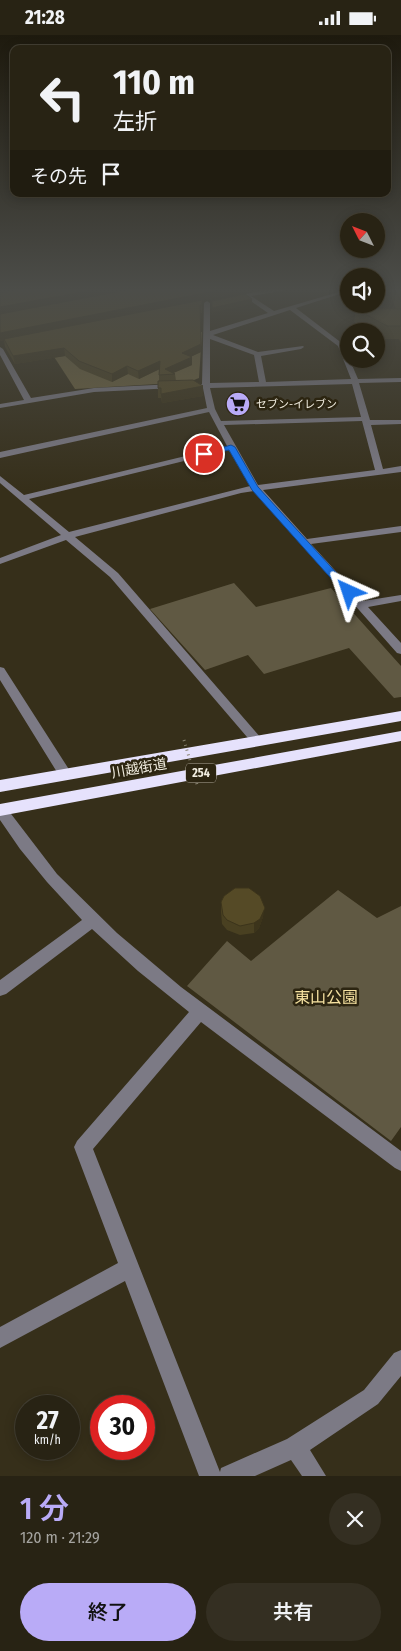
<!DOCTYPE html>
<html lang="ja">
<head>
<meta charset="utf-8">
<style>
	:root { --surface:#282314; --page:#342f22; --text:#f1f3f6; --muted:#a5a4a0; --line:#444034; --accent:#b9abf7 }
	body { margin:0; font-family:"Fira Sans Condensed","Noto Sans JP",sans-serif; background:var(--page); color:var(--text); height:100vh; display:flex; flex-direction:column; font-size:19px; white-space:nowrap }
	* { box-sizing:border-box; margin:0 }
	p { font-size:16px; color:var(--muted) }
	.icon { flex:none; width:28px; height:28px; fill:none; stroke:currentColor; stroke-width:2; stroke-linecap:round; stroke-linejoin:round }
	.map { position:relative; height:1441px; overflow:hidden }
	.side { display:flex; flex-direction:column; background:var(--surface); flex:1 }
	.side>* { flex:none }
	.guide { position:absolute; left:10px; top:10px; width:381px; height:152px; border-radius:10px; box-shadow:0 2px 12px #0003,0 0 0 1px var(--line); background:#282314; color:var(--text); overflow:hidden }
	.needle { width:32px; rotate:312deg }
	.tools { position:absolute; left:340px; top:178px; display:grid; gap:10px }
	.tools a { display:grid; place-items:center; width:45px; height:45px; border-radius:50%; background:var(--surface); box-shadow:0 2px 12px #0003,0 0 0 1px var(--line); font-size:25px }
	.speed { position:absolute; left:15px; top:1360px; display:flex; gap:10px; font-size:25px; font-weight:700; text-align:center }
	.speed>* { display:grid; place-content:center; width:65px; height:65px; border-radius:50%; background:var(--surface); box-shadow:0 2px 12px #0003,0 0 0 1px var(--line); line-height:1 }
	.speed small { font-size:12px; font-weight:400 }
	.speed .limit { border:8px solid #d22; background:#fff; color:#111 }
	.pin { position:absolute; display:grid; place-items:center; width:42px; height:42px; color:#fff; margin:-21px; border:2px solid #fff; border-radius:50%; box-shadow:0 1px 5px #0007 }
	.me { position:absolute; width:55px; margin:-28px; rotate:318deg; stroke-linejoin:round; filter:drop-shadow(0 0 4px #0008) }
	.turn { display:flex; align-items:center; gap:18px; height:105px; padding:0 20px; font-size:22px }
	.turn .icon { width:65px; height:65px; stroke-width:2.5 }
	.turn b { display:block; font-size:35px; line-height:42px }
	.then { display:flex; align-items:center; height:48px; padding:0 20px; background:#0003; gap:10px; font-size:19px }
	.round { display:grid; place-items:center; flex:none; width:52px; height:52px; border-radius:26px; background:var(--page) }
	.headline { display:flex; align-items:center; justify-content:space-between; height:85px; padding:0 20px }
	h1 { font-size:30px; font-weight:600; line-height:38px; color:var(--accent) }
	.button { display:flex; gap:10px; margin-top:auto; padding:10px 20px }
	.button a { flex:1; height:58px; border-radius:30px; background:var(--accent); color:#111; font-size:20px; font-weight:600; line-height:58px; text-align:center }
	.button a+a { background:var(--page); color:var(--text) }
	.status { display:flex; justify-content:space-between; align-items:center; height:35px; padding:0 25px; background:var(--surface); direction:ltr }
	.status svg { height:14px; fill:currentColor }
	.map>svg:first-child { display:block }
</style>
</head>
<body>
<div class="status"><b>21:28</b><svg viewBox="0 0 49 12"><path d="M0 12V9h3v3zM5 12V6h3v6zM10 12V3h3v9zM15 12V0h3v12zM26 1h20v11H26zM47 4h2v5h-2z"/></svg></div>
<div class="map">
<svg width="401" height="1441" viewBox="0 0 401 1441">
	<rect width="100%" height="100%" fill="#362f1a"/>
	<path fill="#605943" d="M 234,548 L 256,572 L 331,553 L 401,631 L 401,662 L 394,663 L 349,613 L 264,639 L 248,620 L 205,635 L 150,574 Z
		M 338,855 L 377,883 L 401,871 L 401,1092 L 391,1106 L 187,951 L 227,906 L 251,926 Z"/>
	<path fill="#6f643f" d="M 190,297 L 202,297 L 199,343 L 189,347 L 75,354 L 47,311 Z"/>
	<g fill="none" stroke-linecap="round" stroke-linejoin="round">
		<path fill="#7c7a85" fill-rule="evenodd" d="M 268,254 L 293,254 L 251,261 L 274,276 L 349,254 L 349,256 L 296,273 L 343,309 L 358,344 L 401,343 L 401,347 L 359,348 L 370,385 L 401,385 L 401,389 L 371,390 L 383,434 L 401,431 L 401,437 L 263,455 L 307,504 L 401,491 L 401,497 L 311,509 L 363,566 L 401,560 L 401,566 L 368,572 L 401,608 L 401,619 L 397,618 L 254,456 L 241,458 L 75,502 L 118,538 L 261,703 L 263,706 L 261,709 L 253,709 L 110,542 L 66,505 L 0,529 L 0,523 L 61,500 L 0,448 L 0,441 L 24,460 L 227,411 L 209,377 L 0,423 L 0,417 L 207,373 L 203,353 L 195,351 L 202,349 L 204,268 L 207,266 L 210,268 L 210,296 L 268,278 L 245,262 L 231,265 L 228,263 ZM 290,275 L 338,311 L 351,344 L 266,347 L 261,321 L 301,314 L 304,312 L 303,311 L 258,317 L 213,300 ZM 210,304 L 254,320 L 259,347 L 210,348 ZM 352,349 L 361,382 L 221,386 L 215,374 L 210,353 ZM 362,386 L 375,435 L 258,450 L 224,390 ZM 229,415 L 250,451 L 69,497 L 29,464 Z
			M 353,269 L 360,269 L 372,277 L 367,278 Z
			M 0,312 L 3,314 L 31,363 L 94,353 L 174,349 L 178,351 L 174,353 L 94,357 L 0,373 L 0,369 L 24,365 L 0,320 Z
			M 0,632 L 4,633 L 70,736 L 71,739 L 70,742 L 60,742 L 0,645 Z
			M 0,770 L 5,771 L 57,839 L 117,898 L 181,952 L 401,1116 L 401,1136 L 395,1133 L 201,987 L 93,1114 L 220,1437 L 221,1433 L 287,1404 L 364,1355 L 394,1318 L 401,1315 L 401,1341 L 378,1369 L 310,1415 L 326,1441 L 302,1441 L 291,1425 L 255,1441 L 199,1441 L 125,1246 L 0,1313 L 0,1292 L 118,1228 L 74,1112 L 77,1106 L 189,977 L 138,936 L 92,894 L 6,959 L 0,961 L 0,945 L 82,885 L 47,847 L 20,814 L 0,785 Z"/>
		<path fill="#e6e2fc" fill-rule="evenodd" d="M 401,676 L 401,686 L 0,757 L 0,745 Z
			M 401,696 L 401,706 L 0,781 L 0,769 Z"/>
		<path stroke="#888371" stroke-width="3" stroke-dasharray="1 4" stroke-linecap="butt" d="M 184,705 L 198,753"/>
	</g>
	<path fill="#494021" d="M 0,254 L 202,265 L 202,278 L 200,278 L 201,317 L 190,322 L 192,330 L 173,338 L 175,339 L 176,346 L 203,361 L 162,368 L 161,363 L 158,363 L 158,353 L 159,346 L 159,334 L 139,344 L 128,339 L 112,347 L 80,334 L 65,321 L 15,329 L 5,312 L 4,305 L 0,306 L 0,279 L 10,256 Z
		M 388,254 L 401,254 L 401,308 L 399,304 L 385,304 L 376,299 L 376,296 L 371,296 L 354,287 L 356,274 L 396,274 Z
		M 221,867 L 263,882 L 259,893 L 254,898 L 240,900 L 227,895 L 222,889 L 221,877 Z"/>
	<path fill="#3c341b" d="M 0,254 L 22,254 L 0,257 Z
		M 99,254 L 138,254 L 0,279 L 0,272 Z
		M 225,254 L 260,254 L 0,306 L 0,298 Z
		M 252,264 L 252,269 L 212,278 L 212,273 Z
		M 201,309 L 201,317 L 182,326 L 182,318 Z
		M 64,313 L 65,321 L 15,329 L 13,321 Z
		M 192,322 L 192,330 L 171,339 L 165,334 Z
		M 160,326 L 160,334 L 139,344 L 138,336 Z
		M 127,331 L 128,339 L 112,347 L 112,339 Z
		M 203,351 L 203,361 L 162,368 L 161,359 Z
		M 265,873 L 263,882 L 259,893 L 254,898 L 254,888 Z"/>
	<path fill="#554a26" stroke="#3c341b" d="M 20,254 L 99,254 L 0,272 L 0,258 Z
		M 132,254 L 225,254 L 0,298 L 0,279 Z
		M 395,254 L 401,254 L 401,267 Z
		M 245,259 L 252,264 L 212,273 L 212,266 Z
		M 202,265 L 202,270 L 200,270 L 201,309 L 182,318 L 192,322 L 165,334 L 175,339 L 159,340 L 160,326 L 138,336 L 127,331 L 112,339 L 79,326 L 64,313 L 13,321 L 4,304 Z
		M 356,274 L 401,274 L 401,291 L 387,291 Z
		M 193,345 L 203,351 L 161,359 L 161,353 L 158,353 L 158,346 Z
		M 235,853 L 249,853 L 260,861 L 265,873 L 260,884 L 254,888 L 240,891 L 227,885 L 223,880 L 221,867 L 224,861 Z"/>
	<linearGradient id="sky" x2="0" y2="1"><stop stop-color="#1e1a0e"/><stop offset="0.56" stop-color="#4c4d49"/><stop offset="1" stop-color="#4c4d49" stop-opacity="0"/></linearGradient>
	<rect width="401" height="455" fill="url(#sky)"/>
	<path fill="#1a73e8" stroke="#114b97" d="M 231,410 L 235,412 L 258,452 L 352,555 L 352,559 L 345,559 L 252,455 L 229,415 L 204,421 L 200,419 Z"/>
	<defs>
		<g id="supermarket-disc" transform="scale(1.25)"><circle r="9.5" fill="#b9abf7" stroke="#2c2511"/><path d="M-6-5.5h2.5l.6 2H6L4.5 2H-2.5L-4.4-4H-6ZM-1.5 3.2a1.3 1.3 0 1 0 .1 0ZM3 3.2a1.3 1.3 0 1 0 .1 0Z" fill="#111"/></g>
	</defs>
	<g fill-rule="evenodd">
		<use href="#supermarket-disc" x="238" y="369"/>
	</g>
	<g text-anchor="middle" stroke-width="5" stroke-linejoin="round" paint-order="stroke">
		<g font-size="11" fill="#f1ede0" stroke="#2c2511" text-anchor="start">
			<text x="256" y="373">セブン-イレブン</text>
		</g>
		<rect fill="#2c2511" stroke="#b6b1a2" stroke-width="1" x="186" y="728.5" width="30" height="19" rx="4"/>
		<g font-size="12" font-weight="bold" fill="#f1ede0">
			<text x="201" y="742">254</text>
		</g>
		<g font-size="14" fill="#f1ede0" stroke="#2c2511">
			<text transform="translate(139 733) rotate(-10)" y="5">川越街道</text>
		</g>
		<g font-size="16" fill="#f5e1a0" stroke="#2c2511">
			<text x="326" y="968">東山公園</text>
		</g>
	</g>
</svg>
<div class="tools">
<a><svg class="needle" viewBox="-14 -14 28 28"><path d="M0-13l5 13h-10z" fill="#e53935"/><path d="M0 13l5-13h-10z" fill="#a5a4a0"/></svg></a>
<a><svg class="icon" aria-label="sound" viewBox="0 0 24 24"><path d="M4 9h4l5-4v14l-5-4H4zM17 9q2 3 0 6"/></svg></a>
<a><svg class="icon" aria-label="search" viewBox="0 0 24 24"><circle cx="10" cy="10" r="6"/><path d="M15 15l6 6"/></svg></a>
</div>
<div class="speed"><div>27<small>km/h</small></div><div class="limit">30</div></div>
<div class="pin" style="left:204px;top:419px;background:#d93025"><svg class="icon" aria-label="arrive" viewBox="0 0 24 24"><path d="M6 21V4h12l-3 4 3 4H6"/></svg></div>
<svg class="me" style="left:349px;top:557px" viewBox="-20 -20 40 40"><path d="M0-17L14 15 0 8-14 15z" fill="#1a73e8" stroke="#fff" stroke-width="4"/></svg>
<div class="guide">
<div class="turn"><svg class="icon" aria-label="left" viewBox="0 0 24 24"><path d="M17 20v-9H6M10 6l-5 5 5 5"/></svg><div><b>110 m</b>左折</div></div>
<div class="then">その先<svg class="icon" aria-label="arrive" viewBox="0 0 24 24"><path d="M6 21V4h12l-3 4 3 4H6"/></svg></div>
</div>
</div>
<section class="side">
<div class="headline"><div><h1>1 分</h1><p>120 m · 21:29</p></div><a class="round"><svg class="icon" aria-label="close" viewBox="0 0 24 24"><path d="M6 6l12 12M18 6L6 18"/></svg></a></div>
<div class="button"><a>終了</a><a>共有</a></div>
</section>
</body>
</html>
